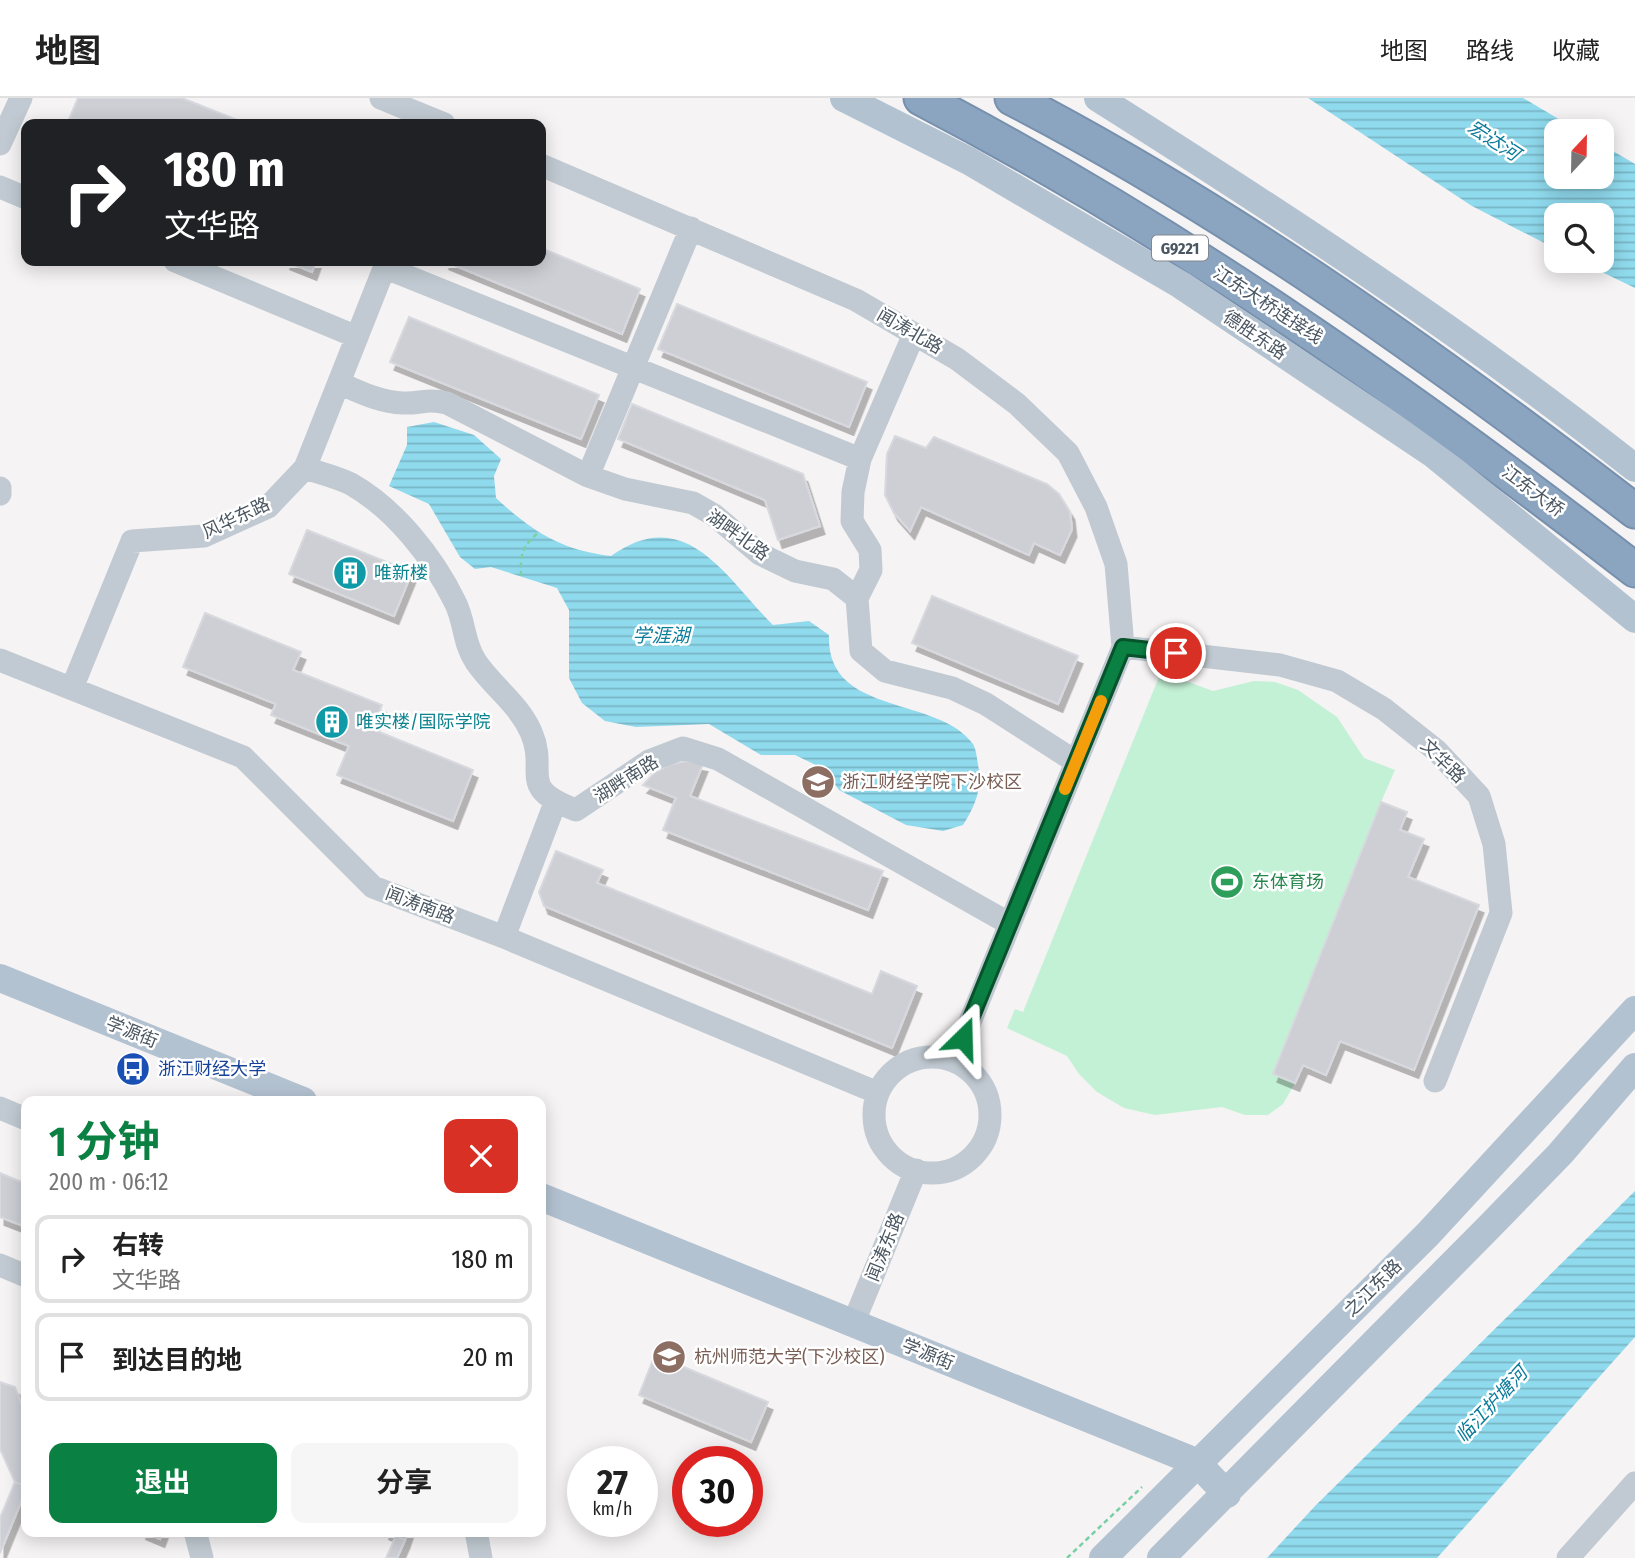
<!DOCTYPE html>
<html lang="zh">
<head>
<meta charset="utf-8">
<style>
	:root { --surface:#fff; --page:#f6f6f6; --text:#222; --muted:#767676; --line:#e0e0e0; --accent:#0b8043 }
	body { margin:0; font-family:"Fira Sans Condensed","Noto Sans SC",sans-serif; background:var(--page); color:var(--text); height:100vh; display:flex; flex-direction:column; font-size:26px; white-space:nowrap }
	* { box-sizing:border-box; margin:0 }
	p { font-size:23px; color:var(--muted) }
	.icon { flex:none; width:38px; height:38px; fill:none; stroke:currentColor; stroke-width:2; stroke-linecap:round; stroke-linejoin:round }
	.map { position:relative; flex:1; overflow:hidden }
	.side { position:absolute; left:21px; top:998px; width:525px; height:441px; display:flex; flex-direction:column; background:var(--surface); border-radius:14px; box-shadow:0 4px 18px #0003 }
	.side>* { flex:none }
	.top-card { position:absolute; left:21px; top:21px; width:525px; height:147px; border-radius:14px; box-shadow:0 4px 18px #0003; background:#202124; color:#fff; overflow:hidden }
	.needle { width:46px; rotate:22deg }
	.tools { position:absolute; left:1544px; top:21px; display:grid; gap:14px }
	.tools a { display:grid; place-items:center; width:70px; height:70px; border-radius:14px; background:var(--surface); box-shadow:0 4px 18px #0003; font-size:35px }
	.speed { position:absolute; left:567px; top:1348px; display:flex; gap:14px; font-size:35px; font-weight:700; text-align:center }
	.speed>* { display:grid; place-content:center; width:91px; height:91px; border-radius:50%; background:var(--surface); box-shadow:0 4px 18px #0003; line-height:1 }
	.speed small { font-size:18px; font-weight:400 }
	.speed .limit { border:10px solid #d22; background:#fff; color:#111 }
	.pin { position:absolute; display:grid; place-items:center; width:60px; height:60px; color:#fff; margin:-30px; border:4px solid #fff; border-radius:50%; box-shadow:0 2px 7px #0007 }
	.me { position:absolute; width:77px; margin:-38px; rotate:22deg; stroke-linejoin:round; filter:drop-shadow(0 0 5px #0008) }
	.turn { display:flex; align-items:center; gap:24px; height:147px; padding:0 28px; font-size:32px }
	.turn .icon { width:91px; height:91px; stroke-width:2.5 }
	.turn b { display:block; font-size:49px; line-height:60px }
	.round { display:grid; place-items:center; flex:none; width:74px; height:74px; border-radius:14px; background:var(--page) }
	.overview { display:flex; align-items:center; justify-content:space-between; height:119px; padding:0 28px }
	h1 { font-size:42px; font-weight:700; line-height:52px; color:var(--accent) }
	.primary-button { display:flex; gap:14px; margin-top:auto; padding:14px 28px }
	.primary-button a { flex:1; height:80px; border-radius:14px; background:var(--accent); color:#fff; font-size:28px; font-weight:700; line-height:80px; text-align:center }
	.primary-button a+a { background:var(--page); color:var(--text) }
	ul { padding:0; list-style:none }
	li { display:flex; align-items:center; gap:21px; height:88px; margin:0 14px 10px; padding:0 14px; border:4px solid var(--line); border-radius:14px }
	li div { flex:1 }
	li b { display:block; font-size:26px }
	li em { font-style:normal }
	header { display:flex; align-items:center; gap:42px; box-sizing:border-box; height:98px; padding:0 35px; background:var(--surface); border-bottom:2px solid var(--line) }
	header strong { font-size:33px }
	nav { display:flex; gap:38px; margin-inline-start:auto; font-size:24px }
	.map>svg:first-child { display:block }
</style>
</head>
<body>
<header>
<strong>地图</strong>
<nav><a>地图</a><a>路线</a><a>收藏</a></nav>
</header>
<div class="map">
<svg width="1635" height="1460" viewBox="0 0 1635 1460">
	<defs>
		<pattern id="water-rules" width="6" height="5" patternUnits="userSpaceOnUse" patternTransform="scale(1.75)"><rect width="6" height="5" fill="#90daee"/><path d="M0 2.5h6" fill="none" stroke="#78b4c4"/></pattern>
		<filter id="shadow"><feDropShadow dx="4.5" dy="8" stdDeviation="0" flood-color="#0004"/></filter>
	</defs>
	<rect width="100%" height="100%" fill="#f5f3f3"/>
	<path fill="#c3f1d5" d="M 1161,574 L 1213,593 L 1254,583 L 1275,584 L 1298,592 L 1337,619 L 1364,660 L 1395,672 L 1381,704 L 1407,714 L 1295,985 L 1283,1006 L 1268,1017 L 1245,1017 L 1222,1009 L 1155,1017 L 1124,1010 L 1097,994 L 1079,976 L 1067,958 L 1007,930 L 1015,911 L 1023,914 Z"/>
	<path fill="url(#water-rules)" d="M 1308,0 L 1523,0 L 1579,33 L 1556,33 L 1556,79 L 1601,79 L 1601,46 L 1635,66 L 1635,190 L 1579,163 L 1601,163 L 1601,117 L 1556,117 L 1556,151 L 1472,108 Z
		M 434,324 L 474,337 L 501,361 L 494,378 L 496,400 C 533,434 561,452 611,458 C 686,404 726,480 773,527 L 809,523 L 829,537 C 826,619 938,597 973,646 C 976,651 977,660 978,667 C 983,690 975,708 963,727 L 943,733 L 906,727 L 839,692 L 824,671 L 795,657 L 761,657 L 709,626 L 636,629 L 605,623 L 582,605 L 569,580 L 569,512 L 557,490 L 491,469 L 475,471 L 460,459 L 429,406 L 389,388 L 407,347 L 407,329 Z
		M 1635,1093 L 1635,1239 L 1437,1460 L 1267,1460 L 1316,1407 Z"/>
	<path fill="#cdcfd5" stroke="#d7d9de" stroke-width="2" filter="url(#shadow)" d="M 78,0 L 182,0 L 247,26 L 67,26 Z
		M 541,150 L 640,191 L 622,236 L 444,163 L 541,163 Z
		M 285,163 L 316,163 L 312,174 Z
		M 677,206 L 867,284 L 849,329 L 658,251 Z
		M 409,219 L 599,297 L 581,341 L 390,264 Z
		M 632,306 L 803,376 L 820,428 L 778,442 L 765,402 L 618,341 Z
		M 895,338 L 926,350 L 934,339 L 1047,386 L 1059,396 L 1070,414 L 1072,431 L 1060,457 L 1034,445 L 1029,457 L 921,409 L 910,433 L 894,415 L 885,397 L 887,356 Z
		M 307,432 L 412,474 L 394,518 L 289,476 Z
		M 932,498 L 1078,558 L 1058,606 L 912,545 Z
		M 205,515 L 301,554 L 293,572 L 382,607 L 372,631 L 473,672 L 453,723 L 337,677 L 349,648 L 271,617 L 276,606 L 183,569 Z
		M 687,663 L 703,666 L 690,698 L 883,773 L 868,812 L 663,732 L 676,700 L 643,687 L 655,674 L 669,667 Z
		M 1381,704 L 1407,714 L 1400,732 L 1424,741 L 1408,779 L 1479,807 L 1414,972 L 1340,943 L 1326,977 L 1303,967 L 1295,985 L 1273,976 Z
		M 556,753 L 603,772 L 597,785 L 872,896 L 881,873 L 917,888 L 892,950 L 544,808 L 539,794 Z
		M 0,1075 L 26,1086 L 26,1129 L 0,1119 Z
		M 655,1257 L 768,1304 L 751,1344 L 639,1297 Z
		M 0,1284 L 15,1289 L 26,1318 L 26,1388 L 15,1384 L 0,1351 Z
		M 15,1384 L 26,1388 L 26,1392 L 0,1455 L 0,1420 Z
		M 141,1433 L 163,1433 L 160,1441 Z
		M 384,1433 L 408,1433 L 405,1442 Z
		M 396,1438 L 405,1442 L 397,1460 L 386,1460 Z"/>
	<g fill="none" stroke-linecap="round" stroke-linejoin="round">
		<g stroke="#7690ad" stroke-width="37">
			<path id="highway" d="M 921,0 C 1174,132 1410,297 1635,472
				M 1012,0 C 1232,114 1439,263 1635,413"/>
		</g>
		<path stroke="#7ad0a6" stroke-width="2.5" stroke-dasharray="5 3.5" stroke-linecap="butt" d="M 521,478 C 520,457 522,448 539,434
			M 1067,1460 L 1142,1389"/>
		<path stroke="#c1cad2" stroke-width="23" d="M 381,0 L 444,26
			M 0,46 L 21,0
			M 541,67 L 856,202 L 957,261 L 1017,306 L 1068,355 L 1096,409 L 1116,466 L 1123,549 L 954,963
			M 0,89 L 26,100
			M 175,163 L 357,239
			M 384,169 L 860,361
			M 339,285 C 360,294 379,304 403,305 C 421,306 426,300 447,305 L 588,378 L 625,391 L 693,405 L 714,417 L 760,456 L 795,473 L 833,481 L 857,500 L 861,553 L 885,573 L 952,590 L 986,606 L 1076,664
			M 305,370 C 320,375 337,379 351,386 C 395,411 433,459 455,504 C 465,523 463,545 476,564 C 493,589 518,605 531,634 C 549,675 515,689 576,712 L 649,663 L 683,650 L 718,661 L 1010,826
			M 588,378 L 691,130
			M 0,390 L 0,396
			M 857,500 L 871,472 L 870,452 L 852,423 L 853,394 L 860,361 L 914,236
			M 1123,549 L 1280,567 L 1337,583 L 1384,611 L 1437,653 L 1479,698 L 1494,746 L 1501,815 L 1435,983
			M 0,562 L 243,659 L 373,789 L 504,839 L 878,995
			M 72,590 L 132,443 L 204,438 L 268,409 L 305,370 L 387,163
			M 504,839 L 555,705
			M874 1017a58 58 0 1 1 116 0a58 58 0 1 1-116 0Z
			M 0,1010 L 26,1021
			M 0,1167 L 26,1178
			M 853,1226 L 916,1072
			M 195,1433 L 202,1460
			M 476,1433 L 481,1460
			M 1568,1460 L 1635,1385"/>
		<path stroke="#b3c2d1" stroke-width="28" d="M 844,0 L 969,63 L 1181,187 L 1432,355 L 1635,521
			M 1098,0 C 1282,116 1464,235 1635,370
			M 0,880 L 303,1003
			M 541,1099 L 1196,1364 L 1227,1396
			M 1103,1460 L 1428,1136 L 1635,912
			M 1161,1460 L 1490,1128 L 1560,1056 L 1635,969"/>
		<use href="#highway" stroke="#8ba5c1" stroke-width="33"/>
	</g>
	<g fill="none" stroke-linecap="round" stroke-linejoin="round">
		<g stroke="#07532c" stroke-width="18">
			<path id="route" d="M 963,940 L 1123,549 L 1176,555"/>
		</g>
		<use href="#route" stroke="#0b8043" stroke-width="12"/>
		<path stroke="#f59e0b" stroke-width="12" d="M 1065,691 L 1101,603"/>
	</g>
	<defs>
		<g id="building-disc" transform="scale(1.75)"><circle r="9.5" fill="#0f9aa8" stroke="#fff"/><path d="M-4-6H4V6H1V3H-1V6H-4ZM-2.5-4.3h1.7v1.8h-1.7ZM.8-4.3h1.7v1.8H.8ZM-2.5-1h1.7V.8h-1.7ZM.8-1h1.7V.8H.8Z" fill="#fff"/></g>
		<g id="university-disc" transform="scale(1.75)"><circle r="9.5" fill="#8d6e63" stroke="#fff"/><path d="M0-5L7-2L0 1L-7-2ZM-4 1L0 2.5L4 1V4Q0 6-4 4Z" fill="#fff"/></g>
		<g id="stadium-disc" transform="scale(1.75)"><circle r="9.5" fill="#2e9e5b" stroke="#fff"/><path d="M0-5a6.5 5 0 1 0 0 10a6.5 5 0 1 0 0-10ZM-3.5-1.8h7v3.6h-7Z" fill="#fff"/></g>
		<g id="bus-disc" transform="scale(1.75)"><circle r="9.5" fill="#1a4fb4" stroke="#fff"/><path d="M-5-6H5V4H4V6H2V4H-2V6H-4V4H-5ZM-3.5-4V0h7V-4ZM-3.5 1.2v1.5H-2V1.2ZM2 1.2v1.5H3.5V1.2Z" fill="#fff"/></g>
	</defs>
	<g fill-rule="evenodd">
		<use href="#building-disc" x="350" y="475"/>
		<use href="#building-disc" x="332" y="624"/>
		<use href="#university-disc" x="818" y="684"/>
		<use href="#stadium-disc" x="1227" y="784"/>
		<use href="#bus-disc" x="133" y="971"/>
		<use href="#university-disc" x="669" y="1259"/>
	</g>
	<g text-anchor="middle" stroke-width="5" stroke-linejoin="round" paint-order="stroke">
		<rect fill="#fff" stroke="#808990" stroke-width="2" x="1152" y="137.5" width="56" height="25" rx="5"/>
		<g font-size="16" font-weight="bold" fill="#4a5661">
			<text x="1180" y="156">G9221</text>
		</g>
		<g font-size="18" fill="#4a5661" stroke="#fff">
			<text transform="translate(1268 207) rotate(33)" y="6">江东大桥连接线</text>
			<text transform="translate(910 233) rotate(30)" y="6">闻涛北路</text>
			<text transform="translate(1255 237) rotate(34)" y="6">德胜东路</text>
			<text transform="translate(1533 393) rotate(37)" y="6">江东大桥</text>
			<text transform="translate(236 420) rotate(-25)" y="6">风华东路</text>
			<text transform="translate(738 437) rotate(36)" y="6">湖畔北路</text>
			<text transform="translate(1443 663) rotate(44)" y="6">文华路</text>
			<text transform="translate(626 681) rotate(-32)" y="6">湖畔南路</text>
			<text transform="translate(420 807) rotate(21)" y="6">闻涛南路</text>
			<text transform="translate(132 934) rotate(22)" y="6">学源街</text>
			<text transform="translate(885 1149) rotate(-68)" y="6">闻涛东路</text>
			<text transform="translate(1373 1190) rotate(-45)" y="6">之江东路</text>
			<text transform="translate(928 1256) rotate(22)" y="6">学源街</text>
		</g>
		<g font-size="18" fill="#0d838f" stroke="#fff" text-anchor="start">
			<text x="374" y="481">唯新楼</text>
			<text x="356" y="630">唯实楼/国际学院</text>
		</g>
		<g font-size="18" fill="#785e54" stroke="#fff" text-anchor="start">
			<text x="842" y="690">浙江财经学院下沙校区</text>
			<text x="694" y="1265">杭州师范大学(下沙校区)</text>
		</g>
		<g font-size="18" fill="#27864d" stroke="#fff" text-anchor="start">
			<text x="1252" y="790">东体育场</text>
		</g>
		<g font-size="18" fill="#164399" stroke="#fff" text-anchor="start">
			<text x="158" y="977">浙江财经大学</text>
		</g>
		<g font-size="19" font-style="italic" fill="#0c7c9b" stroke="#fff">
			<text transform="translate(1494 42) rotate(33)" y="7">宏达河</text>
			<text x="661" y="544">学涯湖</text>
			<text transform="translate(1491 1306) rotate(-47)" y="7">临江护塘河</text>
		</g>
	</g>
</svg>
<div class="tools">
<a><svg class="needle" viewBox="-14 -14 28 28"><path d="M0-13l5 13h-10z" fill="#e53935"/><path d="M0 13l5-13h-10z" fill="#767676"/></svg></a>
<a><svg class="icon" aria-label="search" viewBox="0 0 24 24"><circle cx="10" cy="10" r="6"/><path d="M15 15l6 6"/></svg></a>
</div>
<div class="speed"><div>27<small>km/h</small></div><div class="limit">30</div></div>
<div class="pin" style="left:1176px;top:555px;background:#d93025"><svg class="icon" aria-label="arrive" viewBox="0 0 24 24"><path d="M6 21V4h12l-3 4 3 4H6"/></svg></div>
<svg class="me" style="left:963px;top:940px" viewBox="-20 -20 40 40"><path d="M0-17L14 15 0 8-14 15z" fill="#0b8043" stroke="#fff" stroke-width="4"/></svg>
<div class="top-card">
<div class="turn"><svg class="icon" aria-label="right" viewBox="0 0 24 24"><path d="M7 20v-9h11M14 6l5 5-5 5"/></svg><div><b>180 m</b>文华路</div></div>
</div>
<section class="side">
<div class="overview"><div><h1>1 分钟</h1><p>200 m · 06:12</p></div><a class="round" style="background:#d93025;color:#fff"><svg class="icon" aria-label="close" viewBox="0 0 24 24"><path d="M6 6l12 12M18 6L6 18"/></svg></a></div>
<ul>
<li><svg class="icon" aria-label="right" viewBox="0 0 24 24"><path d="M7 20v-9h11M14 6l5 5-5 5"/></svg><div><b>右转</b><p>文华路</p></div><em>180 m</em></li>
<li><svg class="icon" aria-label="arrive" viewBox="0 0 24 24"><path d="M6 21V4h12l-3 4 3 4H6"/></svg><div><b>到达目的地</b></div><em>20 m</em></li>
</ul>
<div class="primary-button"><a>退出</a><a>分享</a></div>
</section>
</div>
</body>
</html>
